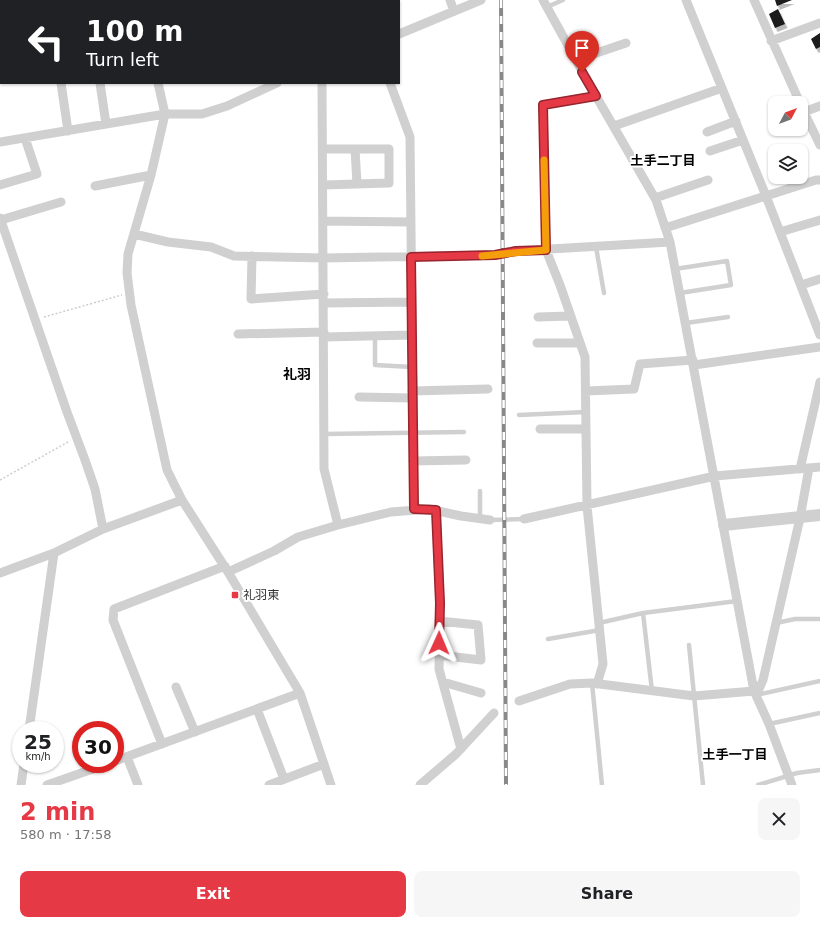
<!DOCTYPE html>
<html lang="en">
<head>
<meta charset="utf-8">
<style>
	:root { --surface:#fff; --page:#f6f6f6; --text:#202124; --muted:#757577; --accent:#e63946 }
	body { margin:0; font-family:"DejaVu Sans","Noto Sans JP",sans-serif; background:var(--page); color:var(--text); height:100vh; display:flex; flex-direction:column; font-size:15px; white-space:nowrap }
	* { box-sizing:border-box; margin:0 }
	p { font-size:13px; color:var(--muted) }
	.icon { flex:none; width:22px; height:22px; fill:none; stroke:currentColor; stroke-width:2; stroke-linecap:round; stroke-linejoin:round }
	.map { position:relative; height:785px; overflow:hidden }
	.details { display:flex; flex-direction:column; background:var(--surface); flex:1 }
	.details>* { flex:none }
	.hud { position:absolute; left:0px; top:0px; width:400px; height:84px; box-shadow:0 1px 3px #0004; background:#202124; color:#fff; overflow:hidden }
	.needle { width:26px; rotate:49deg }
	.controls { position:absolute; left:768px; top:96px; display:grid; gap:8px }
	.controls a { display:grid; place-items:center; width:40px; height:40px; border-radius:8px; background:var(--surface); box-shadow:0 1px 3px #0004; font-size:20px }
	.speed { position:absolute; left:12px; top:721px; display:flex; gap:8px; font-size:20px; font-weight:700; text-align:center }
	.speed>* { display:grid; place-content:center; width:52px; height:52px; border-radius:50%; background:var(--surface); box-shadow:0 1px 3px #0004; line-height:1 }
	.speed small { font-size:10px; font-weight:400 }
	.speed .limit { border:6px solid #d22; background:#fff; color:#111 }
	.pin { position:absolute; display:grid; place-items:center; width:34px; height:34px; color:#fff; margin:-41px -17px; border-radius:50% 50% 50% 0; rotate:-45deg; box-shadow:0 0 4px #0007 }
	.pin .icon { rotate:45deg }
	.me { position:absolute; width:44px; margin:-22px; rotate:1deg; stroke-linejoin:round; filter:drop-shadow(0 0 3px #0008) }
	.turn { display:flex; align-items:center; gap:14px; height:84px; padding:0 20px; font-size:18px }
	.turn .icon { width:52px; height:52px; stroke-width:2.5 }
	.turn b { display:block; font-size:28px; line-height:34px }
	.round { display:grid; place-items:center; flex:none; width:42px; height:42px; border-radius:8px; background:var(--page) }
	.headline { display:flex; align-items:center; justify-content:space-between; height:68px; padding:0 20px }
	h1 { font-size:24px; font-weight:700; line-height:30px; color:var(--accent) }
	.action { display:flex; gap:8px; margin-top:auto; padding:8px 20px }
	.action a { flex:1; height:46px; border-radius:8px; background:var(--accent); color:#fff; font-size:16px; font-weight:700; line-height:46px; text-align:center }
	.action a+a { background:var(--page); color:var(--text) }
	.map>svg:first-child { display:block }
</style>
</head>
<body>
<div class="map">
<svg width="820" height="785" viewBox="0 0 820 785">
	<defs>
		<filter id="shadow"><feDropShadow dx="2.5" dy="4" stdDeviation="0" flood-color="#0004"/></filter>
	</defs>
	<rect width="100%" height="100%" fill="#fff"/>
	<path fill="#1a1a1a" filter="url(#shadow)" d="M 775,0 L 792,0 L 777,6 Z
		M 778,9 L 785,24 L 775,28 L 769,14 Z
		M 820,33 L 820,47 L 816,49 L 811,39 Z"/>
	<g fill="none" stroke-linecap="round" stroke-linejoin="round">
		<path stroke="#cdcdcd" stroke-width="1.5" stroke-dasharray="2 2" stroke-linecap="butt" d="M 44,317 L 122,295
			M 0,480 L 68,442"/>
		<path stroke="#d0d0d0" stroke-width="4.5" d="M 547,7 L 563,0
			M 596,247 L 604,293
			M 495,255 L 516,251
			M 675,269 L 727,261 L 731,285 L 680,293
			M 686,323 L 728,317
			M 375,336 L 375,365 L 412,367
			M 519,415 L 586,412
			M 324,434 L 464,432
			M 480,519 L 480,491
			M 490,520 L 524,519
			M 643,613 L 737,601
			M 599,623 L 643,613 L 652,691
			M 776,623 L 795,619 L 820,619
			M 548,639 L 600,630
			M 689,645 L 703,785
			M 592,683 L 602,785
			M 756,695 L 820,681
			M 769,724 L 820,713
			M 758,785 L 797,773 L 820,770"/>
		<path stroke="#d0d0d0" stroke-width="9" d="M 142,0 L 142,1
			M 335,0 L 335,1
			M 450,0 L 454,11
			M 543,0 L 596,96 L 656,200 L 670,242 L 754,691 L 769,724 L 792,785
			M 686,0 L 766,196 L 820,335
			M 754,0 L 800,103
			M 23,1 L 27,0
			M 163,1 L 166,0
			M 0,8 L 1,8
			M 399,34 L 481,0
			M 771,41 L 820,23
			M 576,60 L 626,43
			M 61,83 L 68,131
			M 100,83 L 106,124
			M 158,83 L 165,114 L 151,175 L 128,254 L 127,273 L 131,305 L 167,470 L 182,500 L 228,572 L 300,693 L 331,785
			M 322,83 L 324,469 L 338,525
			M 390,83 L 410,137 L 414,509
			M 596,96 L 543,105 L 546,250 L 560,285 L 585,357 L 587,506 L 603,664 L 597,684
			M 801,106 L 820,145
			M 804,112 L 820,106
			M 614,126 L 722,88
			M 707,132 L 736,121
			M 0,142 L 165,114 L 202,114 L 227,106 L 277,83
			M 323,149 L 355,149
			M 710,151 L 743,140
			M 0,185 L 37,174 L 25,138
			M 323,185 L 389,183 L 389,149 L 355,149 L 357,184
			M 95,186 L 151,175
			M 655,198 L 708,180
			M 0,218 L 67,412 L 85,460 L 95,489 L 103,529
			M 1,220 L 61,202
			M 323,221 L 411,222
			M 665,228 L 816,180 L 820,180
			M 780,232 L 820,220
			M 134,234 L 168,242 L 211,247 L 234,256 L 323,258 L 495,255
			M 516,251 L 670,242
			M 252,256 L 251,299 L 324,294
			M 801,285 L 820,279
			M 324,303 L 411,302
			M 538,317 L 570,316
			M 238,334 L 324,332
			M 324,337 L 412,335
			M 537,343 L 579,343
			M 694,365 L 820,347
			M 412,391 L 488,389
			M 586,391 L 634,389 L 640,364 L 693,360
			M 359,397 L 412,398
			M 540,429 L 586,429
			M 413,461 L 466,460
			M 800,469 L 820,382
			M 436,510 L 440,603 L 439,669 L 461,749
			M 524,519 L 715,476 L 820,467
			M 228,572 L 274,551 L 298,537 L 338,525 L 391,512 L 429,509 L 461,516 L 490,520
			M 0,573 L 54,553
			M 439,655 L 481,660 L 478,625 L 439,621
			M 443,682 L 481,693
			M 176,687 L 195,732
			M 519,701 L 570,684 L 592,683 L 694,696 L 754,691 L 759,689 L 763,680 L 800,518 L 809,468
			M 257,709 L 284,779
			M 29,730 L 54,553 L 103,529 L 182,500
			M 162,744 L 113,620 L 114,609 L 225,566
			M 127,757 L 138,785
			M 115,761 L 300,693
			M 21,785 L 24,764
			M 47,785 L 107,764
			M 269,785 L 324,764
			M 420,785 L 456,754 L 494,713"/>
		<path stroke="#d0d0d0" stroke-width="12" d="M 724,525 L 820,515"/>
		<g stroke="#888" stroke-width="4">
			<path id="rail" d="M 501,0 L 506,785"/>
		</g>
		<use href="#rail" stroke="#fff" stroke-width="2.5" stroke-dasharray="8" stroke-linecap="butt"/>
	</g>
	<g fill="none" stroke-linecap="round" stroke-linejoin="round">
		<g stroke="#96252e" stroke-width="10">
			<path id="route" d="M 439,643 L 440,603 L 436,510 L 414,509 L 411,257 L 495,255 L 516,251 L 546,250 L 543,105 L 596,96 L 582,72"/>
		</g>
		<use href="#route" stroke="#e63946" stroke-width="7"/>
		<path stroke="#f59e0b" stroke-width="7" d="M 482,256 L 546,250 L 544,160"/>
	</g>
	<rect fill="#e63946" stroke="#fff" stroke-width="1.5" x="231" y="591" width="8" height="8" rx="2"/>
	<g text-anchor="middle" stroke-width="4" stroke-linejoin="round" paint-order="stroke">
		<g font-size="12" fill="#333" stroke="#fff" text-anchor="start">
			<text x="243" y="599">礼羽東</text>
		</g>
		<g font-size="13" font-weight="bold" fill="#000" stroke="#fff">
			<text x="663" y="165">土手二丁目</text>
			<text x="735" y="759">土手一丁目</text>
		</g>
		<g font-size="14" font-weight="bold" fill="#000" stroke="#fff">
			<text x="297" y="379">礼羽</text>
		</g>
	</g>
</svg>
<div class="controls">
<a><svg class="needle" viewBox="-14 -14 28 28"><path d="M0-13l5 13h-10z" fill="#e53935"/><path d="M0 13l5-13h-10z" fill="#757577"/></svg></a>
<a><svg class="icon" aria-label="layers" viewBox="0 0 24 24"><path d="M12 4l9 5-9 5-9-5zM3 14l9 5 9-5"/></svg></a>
</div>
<div class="speed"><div>25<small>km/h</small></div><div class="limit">30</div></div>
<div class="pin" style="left:582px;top:72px;background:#d93025"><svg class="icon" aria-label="arrive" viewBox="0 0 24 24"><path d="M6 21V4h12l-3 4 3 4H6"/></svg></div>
<svg class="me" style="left:439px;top:643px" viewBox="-20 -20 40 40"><path d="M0-17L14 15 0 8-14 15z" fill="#e63946" stroke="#fff" stroke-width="4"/></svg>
<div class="hud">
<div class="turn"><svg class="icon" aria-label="left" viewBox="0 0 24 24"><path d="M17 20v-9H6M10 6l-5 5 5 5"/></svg><div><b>100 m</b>Turn left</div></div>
</div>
</div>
<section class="details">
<div class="headline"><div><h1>2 min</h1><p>580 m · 17:58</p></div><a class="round"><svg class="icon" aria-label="close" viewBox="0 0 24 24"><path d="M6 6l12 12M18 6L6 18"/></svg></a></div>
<div class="action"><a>Exit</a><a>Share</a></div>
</section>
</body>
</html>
